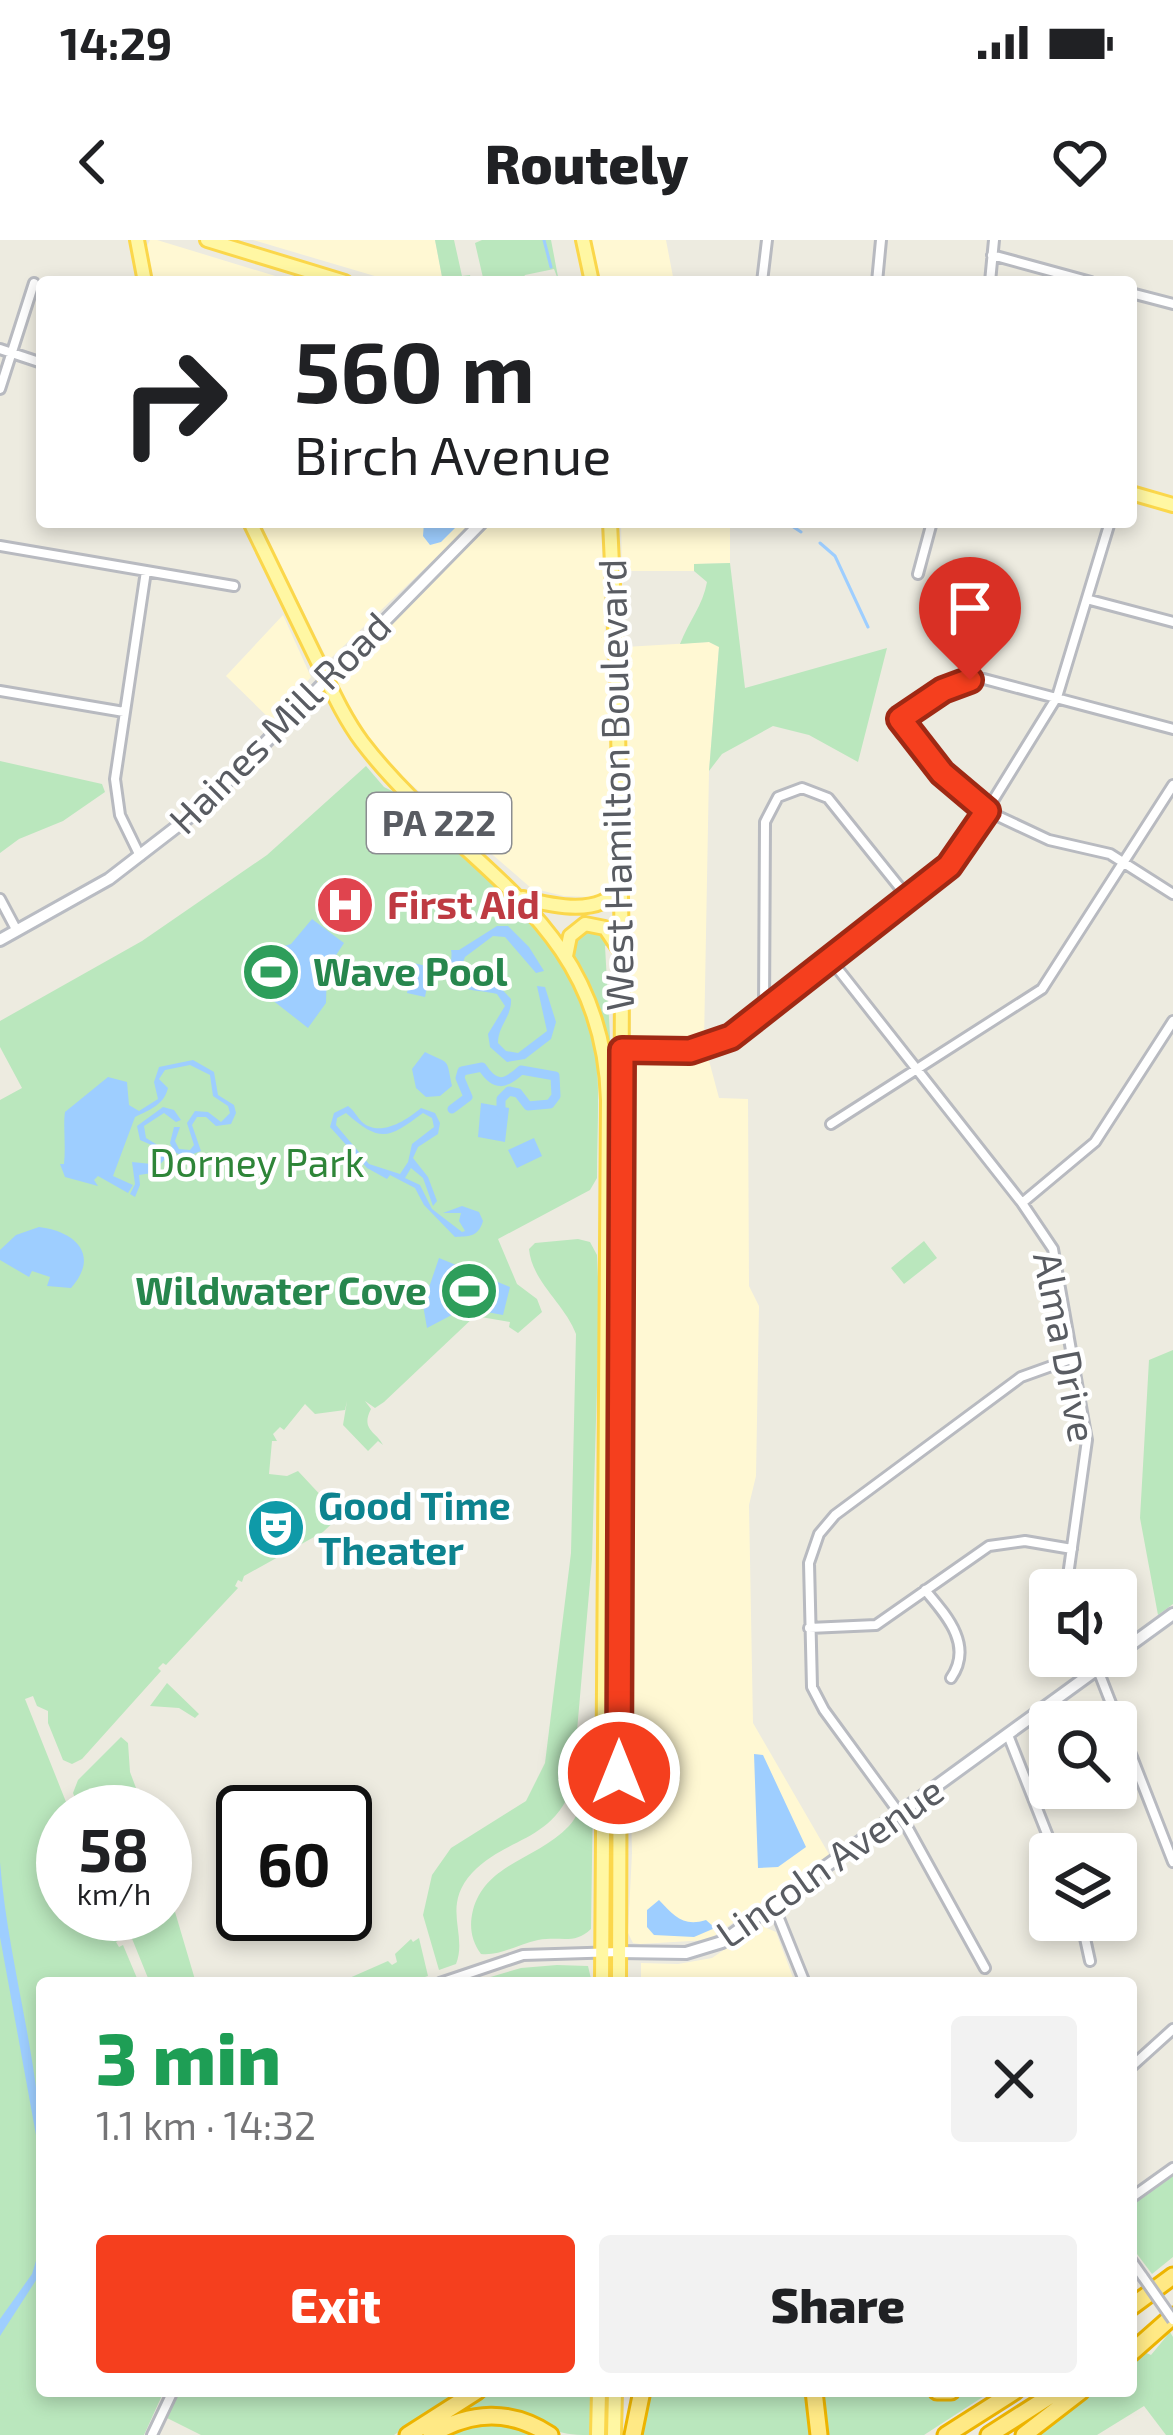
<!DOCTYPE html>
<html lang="en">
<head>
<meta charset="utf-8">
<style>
	:root { --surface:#fff; --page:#f2f2f2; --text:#202124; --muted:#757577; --accent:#f53f1e }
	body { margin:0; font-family:"Exo 2",sans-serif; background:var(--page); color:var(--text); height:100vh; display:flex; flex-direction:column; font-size:45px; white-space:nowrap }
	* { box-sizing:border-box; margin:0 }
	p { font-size:39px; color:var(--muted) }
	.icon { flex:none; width:66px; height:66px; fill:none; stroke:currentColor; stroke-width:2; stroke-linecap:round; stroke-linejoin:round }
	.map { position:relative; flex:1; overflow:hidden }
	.side { position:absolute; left:36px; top:1737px; width:1101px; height:420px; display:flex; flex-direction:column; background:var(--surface); border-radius:12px; box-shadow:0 6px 18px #0003 }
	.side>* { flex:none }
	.hud { position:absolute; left:36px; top:36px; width:1101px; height:252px; border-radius:12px; box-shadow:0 6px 18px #0003; background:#fff; color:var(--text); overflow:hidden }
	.controls { position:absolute; left:1029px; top:1329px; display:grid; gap:24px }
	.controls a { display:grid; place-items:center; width:108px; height:108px; border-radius:12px; background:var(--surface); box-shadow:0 6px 18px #0003; font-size:60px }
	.speed { position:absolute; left:36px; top:1545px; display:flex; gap:24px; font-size:60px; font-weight:700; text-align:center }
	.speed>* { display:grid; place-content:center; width:156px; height:156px; border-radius:50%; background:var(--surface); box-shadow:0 6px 18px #0003; line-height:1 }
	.speed small { font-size:30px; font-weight:400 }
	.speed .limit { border:6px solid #111; border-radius:18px; background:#fff; color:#111 }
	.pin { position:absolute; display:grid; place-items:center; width:102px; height:102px; color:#fff; margin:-123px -51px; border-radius:50% 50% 50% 0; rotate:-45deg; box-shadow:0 0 12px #0007 }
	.pin .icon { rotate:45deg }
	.me { position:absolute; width:132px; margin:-66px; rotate:0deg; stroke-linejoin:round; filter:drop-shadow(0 0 9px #0008) }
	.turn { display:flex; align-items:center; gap:42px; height:252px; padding:0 60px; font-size:54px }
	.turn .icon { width:156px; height:156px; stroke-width:2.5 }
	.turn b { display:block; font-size:84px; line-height:102px }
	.round { display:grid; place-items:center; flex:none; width:126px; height:126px; border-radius:12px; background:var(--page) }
	.headline { display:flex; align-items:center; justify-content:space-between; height:204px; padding:0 60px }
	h1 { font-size:72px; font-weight:800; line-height:90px; color:#1e9e55 }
	.cta { display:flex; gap:24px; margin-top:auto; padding:24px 60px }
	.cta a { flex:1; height:138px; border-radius:12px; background:var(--accent); color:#fff; font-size:48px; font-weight:800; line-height:138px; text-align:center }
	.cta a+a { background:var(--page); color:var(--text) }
	.status { display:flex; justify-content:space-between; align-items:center; height:84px; padding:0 60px; background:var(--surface); direction:ltr }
	.status svg { height:33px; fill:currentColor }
	header { display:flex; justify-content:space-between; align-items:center; height:156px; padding:0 60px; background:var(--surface); font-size:54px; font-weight:800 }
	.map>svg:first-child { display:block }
</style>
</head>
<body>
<div class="status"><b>14:29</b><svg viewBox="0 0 49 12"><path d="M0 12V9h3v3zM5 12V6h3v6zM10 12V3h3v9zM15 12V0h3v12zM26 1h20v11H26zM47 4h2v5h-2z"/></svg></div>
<header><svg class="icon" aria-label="back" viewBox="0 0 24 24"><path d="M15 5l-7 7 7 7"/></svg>Routely<svg class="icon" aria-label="heart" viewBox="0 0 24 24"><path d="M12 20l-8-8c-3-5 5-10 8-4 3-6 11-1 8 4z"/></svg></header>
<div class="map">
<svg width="1173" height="2195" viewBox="0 0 1173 2195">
	<rect width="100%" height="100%" fill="#edebe0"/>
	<path fill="#fff8d3" d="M 150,0 L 157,0 L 295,42 L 154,42 L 146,8 Z
		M 253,0 L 435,0 L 443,42 L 395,42 Z
		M 591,0 L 666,0 L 674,42 L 600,42 Z
		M 259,282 L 473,282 L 328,421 Z
		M 491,282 L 601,282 L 614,620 L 609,653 L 592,657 L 564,656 L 531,648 L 398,533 L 359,485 L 336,442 Z
		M 621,282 L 730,282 L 730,323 L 695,324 L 694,331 L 622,331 Z
		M 283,375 L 311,437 L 273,482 L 226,436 Z
		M 709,402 L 719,407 L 709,531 L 704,802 L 639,805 L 631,799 L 625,407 Z
		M 707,813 L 719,858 L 748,859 L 749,1046 L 759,1066 L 756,1236 L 749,1265 L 753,1483 L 830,1616 L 708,1700 L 640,1704 L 633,1703 L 628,1693 L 632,1613 L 626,1354 L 631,827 L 638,816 Z
		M 760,1685 L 776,1692 L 795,1743 L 641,1743 L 641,1723 L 678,1724 L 712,1718 Z"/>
	<path fill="#bae7bd" d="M 435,0 L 454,0 L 462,36 L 470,35 L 472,42 L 443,42 Z
		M 482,0 L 551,0 L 559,42 L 554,29 L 525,35 L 521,42 L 484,42 L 475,3 Z
		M 730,323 L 745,448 L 887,408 L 858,522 L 809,495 L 773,486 L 722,514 L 709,531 L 719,407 L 709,402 L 680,404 C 689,381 703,365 707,342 L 694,331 L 694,324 Z
		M 0,521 L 102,544 L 105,552 L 63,581 L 19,599 L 0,613 Z
		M 366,526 L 384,547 L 396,553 C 465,616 587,710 596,809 C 600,851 597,896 597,938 L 590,950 L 498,999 L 517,1044 L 537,1059 L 542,1072 L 518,1093 L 509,1087 L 510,1082 L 475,1076 L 384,1162 L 375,1168 L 365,1161 L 371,1169 C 360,1190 377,1192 383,1205 L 378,1201 L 368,1211 L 343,1185 L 347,1161 L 345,1170 L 315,1174 L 305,1164 L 284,1190 L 280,1187 L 273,1194 L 277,1201 L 272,1201 L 269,1234 L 287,1236 L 298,1231 L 340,1276 L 323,1292 L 244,1336 L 242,1342 L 238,1340 L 235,1346 L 238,1348 L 166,1425 L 163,1423 L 158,1428 L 161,1431 L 82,1519 L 72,1524 L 63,1520 L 48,1483 L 48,1471 L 37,1466 L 33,1456 L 25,1459 L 70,1572 L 63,1572 L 63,1674 L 111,1674 L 121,1699 L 116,1702 L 119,1707 L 123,1705 L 139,1743 L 42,1743 L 42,2151 L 164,2151 L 144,2195 L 0,2195 L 0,860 L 22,848 L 0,807 L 0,781 L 142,701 L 267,615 Z
		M 584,689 L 600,690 L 609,704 L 605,706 L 613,850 L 604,796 L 571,720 L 570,701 Z
		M 578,999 L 590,1002 L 597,1015 L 601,1107 L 598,1111 L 592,1319 L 572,1548 C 550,1603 506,1597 472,1633 C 441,1667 468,1694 456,1724 L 439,1730 L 423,1675 L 432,1635 L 451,1608 L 526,1561 L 545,1523 L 571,1313 L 576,1094 C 565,1064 532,1042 529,1009 L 535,1003 Z
		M 924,1001 L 937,1018 L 904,1044 L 891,1028 Z
		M 1173,1110 L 1173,1364 L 1158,1375 L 1140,1278 L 1149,1120 Z
		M 167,1443 L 199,1474 L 195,1478 L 179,1468 L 150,1466 Z
		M 121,1497 L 128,1503 L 130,1532 L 145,1572 L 81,1572 L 73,1553 L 78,1540 Z
		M 593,1552 L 591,1689 C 574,1705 563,1696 538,1700 C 518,1704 501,1716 481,1714 C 471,1700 469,1686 473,1670 C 486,1623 538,1619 569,1586 C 578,1576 581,1564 586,1553 Z
		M 165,1638 L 196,1743 L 150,1743 L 122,1674 L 165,1674 Z
		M 419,1698 L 428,1736 L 407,1743 L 338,1743 L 388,1721 L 392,1725 L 397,1722 L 395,1714 L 411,1699 L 413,1702 Z
		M 557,1725 L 588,1726 L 592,1743 L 470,1743 L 521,1728 Z
		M 1173,1934 L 1173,2017 L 1152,2034 L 1131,2006 L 1131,1965 Z
		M 1170,2092 L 1173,2097 L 1173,2195 L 1166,2195 L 1144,2166 L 1097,2195 L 1035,2195 L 1093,2151 L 1131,2151 L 1131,2122 L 1144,2112 L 1151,2115 Z
		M 175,2151 L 461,2151 L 394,2195 L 201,2195 L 163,2176 Z
		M 485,2151 L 590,2151 L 590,2195 C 550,2195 559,2188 527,2176 C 493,2163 463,2171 432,2185 Z
		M 648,2151 L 806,2151 L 813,2167 L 813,2195 L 639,2195 Z
		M 819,2151 L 941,2155 L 992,2151 L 924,2195 L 825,2195 Z
		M 503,2182 L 539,2195 L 444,2195 L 466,2185 Z"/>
	<path fill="#9eceff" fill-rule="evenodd" d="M 424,282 L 461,282 L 441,302 L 430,305 L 423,296 Z
		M 312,679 L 344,703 L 327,729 L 326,763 L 308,788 L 243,737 L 261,713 L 291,704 Z
		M 497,686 L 508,686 L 529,707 L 544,731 L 536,733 L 505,697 L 493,696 L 465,717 L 461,728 L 467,740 L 497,744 L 511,759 C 512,777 498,785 498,803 L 506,811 L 518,813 L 547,791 L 537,746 L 545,747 L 556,782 L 551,799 L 525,819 L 507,822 L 490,807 L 488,794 L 505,766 L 497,754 C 482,750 459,752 452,739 C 448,732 453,717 451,710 L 459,710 Z
		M 413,723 L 431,727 L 425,757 L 407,753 Z
		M 425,812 C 451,825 446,817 452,846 L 440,856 L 426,857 L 416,848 L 412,829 Z
		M 193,820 L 214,832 L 218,855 L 234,865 L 236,873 L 231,884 L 216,886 L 206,877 L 197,877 L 192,885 L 201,911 L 185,917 L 174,912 L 170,903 L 174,887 L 180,887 L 175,901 L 179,909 L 190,910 L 194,905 L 187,883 L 195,871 L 208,872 L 221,882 L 230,873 L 228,866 L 213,856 L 210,835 L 190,825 L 165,830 L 159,839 L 168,848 C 164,864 152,869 135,877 L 113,936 L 133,945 L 128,953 L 98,936 L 94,940 L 98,946 L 65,937 L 60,924 L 64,924 C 66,905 63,885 65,872 L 108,837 L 127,842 L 129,865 L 139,871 L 158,859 L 154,842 L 159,827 Z
		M 481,863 L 509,868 L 505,902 L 478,897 Z
		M 348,866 C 354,870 357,877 362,882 C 380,898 407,880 421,868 L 435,873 L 440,883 L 438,894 L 418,907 L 413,918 L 428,937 L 437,961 L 433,966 L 423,938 L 411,928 L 405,938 L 420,945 L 432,969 L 462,992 L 465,991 L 459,981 L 461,973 L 443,973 L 462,966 L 479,972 L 483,981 C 478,998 468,996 455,997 L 424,965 L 415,948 L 390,935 L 387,939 L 367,928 L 330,887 L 334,873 ZM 423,873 L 432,878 L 434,887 L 412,904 L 408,922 L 400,934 L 369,924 L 336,885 L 337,878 L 346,873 C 382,905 390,897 423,873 Z
		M 163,867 L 174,870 L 181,880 L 176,882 L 164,873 L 144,886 L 146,898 L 164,909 L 165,919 L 152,933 L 139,935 L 140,945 L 135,957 L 130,954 L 135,944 L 132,922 L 152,924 L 160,916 L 156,907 L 140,900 L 137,886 Z
		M 534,898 L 542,916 L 517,928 L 508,910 Z
		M 39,987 C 74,991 101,1014 71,1048 L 47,1046 L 50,1037 L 32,1031 L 29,1037 L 0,1020 L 0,1010 L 16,995 Z
		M 439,1018 L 510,1047 L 503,1075 L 465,1068 L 427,1088 L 423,1065 Z
		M 754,1514 L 763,1515 L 806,1607 L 778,1627 L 758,1628 Z
		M 0,1622 C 8,1725 42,1825 42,1928 L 0,1697 Z
		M 659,1660 C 674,1676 683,1687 706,1680 L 715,1688 L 694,1697 L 654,1695 L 647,1687 L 647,1670 Z
		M 42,2001 L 42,2031 L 0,2096 L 0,2079 L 32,2034 Z"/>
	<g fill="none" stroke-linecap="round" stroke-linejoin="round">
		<path stroke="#9eceff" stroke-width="3" d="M 544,0 L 551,27
			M 786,282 L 801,292
			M 820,303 L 835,316 L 868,387"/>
		<path stroke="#9eceff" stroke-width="9" d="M 452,869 L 468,857 L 460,838 L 462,831 L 482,827 C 495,847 505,845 521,830 L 555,836 L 556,856 L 550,864 L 528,866 L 518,853 L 509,851 L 501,859 L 501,873"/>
		<g stroke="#b8bac0" stroke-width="14">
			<path id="street" d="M 992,15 L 1091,42
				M 762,42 L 767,0
				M 877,42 L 881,0
				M 990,42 L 994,0
				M 1131,53 L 1173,64
				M 0,109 L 42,123
				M 0,149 L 34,43
				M 0,306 L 234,346
				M 918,334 L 932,282
				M 1090,360 L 1173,382
				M 0,451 L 124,472
				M 897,473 L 942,533 L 987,571 L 1049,600 L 1110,614 L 1173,654
				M 900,479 L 955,444 L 984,439 L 1173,489
				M 140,616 L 120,575 L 115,539 L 146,331
				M 0,659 L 17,691
				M 830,719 L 1022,963 L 1053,1009 L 1087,1200 L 1066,1350
				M 764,770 L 765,582 L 778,557 L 802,548 L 828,558 L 909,659
				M 622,810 L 690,811 L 731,797 L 909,659 L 960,614 L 1057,457 L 1110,282
				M 831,884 L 1042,749 L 1173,545
				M 1022,963 L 1095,902 L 1173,781
				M 925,1350 C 946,1375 974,1405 951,1438
				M 809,1388 L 876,1385 L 989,1306 L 1025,1301 L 1072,1309
				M 1089,1416 L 1098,1430 L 1173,1622
				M 1008,1495 L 1055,1614
				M 774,1666 L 805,1743
				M 1081,1680 L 1090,1721
				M 985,1728 L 900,1574 L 824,1470 L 812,1447 L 809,1323 L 819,1294 L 835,1275 L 1021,1137 L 1074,1118
				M 440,1743 L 523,1715 L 619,1712
				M 1131,1827 L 1173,1789
				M 1131,1958 L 1173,1928
				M 1131,2020 L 1143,2037
				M 152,2195 L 173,2151"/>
		</g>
		<g stroke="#b9bcc3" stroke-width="16">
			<path id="secondary" d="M 0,700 L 109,639 L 201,568 L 482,282
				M 619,1712 L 686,1713 L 722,1702 L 1173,1374"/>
		</g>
		<g stroke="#fbd74b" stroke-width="18">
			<path id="primary" d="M 137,0 L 145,42
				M 207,0 L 345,42
				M 583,0 L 592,42
				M 1131,253 L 1173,265
				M 250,282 C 271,326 293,370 314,414 C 329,444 342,475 362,502 C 458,628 603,676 608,860 L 602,1743
				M 610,282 L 617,429 L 622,715 L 619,1743
				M 523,658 C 553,666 600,677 621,647
				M 566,716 L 570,696 L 585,684 L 605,688 L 619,709
				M 598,2195 L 599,2151
				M 614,2195 L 615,2151"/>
		</g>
		<g stroke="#edb400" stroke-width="21">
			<path id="highway" d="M 1131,2067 L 1173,2036
				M 1131,2113 L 1173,2076
				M 814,2151 L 819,2195
				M 937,2151 L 951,2151
				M 408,2195 L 477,2151
				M 431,2195 C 470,2171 511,2169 550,2195
				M 633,2195 L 642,2151
				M 946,2195 L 1015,2151
				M 989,2195 L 1058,2151
				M 1024,2195 L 1081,2151"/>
		</g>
		<use href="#street" stroke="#fff" stroke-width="8"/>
		<use href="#secondary" stroke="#fff" stroke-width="10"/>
		<use href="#primary" stroke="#fff7a3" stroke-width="12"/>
		<use href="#highway" stroke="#ffe985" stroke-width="15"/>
		<g stroke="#b8bac0" stroke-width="14" stroke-linecap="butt">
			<path id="street-bridge" d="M 1143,2037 L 1173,2080"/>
		</g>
		<use href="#street-bridge" stroke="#fff" stroke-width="8"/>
	</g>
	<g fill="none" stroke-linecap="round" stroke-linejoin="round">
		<g stroke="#9f2914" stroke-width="30">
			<path id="route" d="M 619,1533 L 622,810 L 690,811 L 731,797 L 949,626 L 987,571 L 942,533 L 900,479 L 943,450 L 970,440"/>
		</g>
		<use href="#route" stroke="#f53f1e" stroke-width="21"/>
	</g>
	<defs>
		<g id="hospital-disc" transform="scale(3)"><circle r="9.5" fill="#e0444e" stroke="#fff"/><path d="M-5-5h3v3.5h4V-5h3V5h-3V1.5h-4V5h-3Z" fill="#fff"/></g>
		<g id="stadium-disc" transform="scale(3)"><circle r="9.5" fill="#2e9e5b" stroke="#fff"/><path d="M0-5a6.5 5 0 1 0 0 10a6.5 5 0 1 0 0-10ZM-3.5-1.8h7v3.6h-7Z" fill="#fff"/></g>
		<g id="theatre-disc" transform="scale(3)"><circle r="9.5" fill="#0f9aa8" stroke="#fff"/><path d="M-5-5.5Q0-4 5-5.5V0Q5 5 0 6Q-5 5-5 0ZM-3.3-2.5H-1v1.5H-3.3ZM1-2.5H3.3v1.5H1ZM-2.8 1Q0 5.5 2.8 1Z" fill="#fff"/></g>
	</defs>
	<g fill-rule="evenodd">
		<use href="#hospital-disc" x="345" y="665"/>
		<use href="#stadium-disc" x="271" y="732"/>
		<use href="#stadium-disc" x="469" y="1051"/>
		<use href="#theatre-disc" x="276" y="1288"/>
	</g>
	<g text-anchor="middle" stroke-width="9" stroke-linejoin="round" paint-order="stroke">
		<rect fill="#fff" stroke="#8b8d91" stroke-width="3" x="367" y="553" width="144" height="60" rx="9"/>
		<g font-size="36" font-weight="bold" fill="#595c62">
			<text x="439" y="596">PA 222</text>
		</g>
		<g font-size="39" fill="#595c62" stroke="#fff">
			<text transform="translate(280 483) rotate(-45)" y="14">Haines Mill Road</text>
			<text transform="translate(616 545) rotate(-91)" y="14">West Hamilton Boulevard</text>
			<text transform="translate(1065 1107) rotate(79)" y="14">Alma Drive</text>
			<text transform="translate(830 1622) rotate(-35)" y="14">Lincoln Avenue</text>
		</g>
		<g font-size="39" font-weight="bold" fill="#be3a42" stroke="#fff" text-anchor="start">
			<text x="387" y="679">First Aid</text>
		</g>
		<g font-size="39" font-weight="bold" fill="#27864d" stroke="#fff" text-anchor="start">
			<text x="313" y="746">Wave Pool</text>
			<text x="427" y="1065" text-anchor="end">Wildwater Cove</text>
		</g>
		<g font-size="39" fill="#2e8538" stroke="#fff">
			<text x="257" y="937">Dorney Park</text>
		</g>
		<g font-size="39" font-weight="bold" fill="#0d838f" stroke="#fff" text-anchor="start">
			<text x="318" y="1280">Good Time<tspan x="318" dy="45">Theater</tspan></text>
		</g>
	</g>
</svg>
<div class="controls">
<a><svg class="icon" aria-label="sound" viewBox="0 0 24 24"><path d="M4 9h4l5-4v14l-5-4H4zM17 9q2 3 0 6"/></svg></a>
<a><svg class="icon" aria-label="search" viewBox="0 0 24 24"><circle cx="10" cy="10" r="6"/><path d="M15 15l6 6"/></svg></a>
<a><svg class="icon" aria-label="layers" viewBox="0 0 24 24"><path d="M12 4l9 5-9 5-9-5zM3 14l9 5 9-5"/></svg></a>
</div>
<div class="speed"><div>58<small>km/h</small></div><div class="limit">60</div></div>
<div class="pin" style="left:970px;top:440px;background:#d93025"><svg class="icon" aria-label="arrive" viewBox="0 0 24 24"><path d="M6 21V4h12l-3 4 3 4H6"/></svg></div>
<svg class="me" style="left:619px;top:1533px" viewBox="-20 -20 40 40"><circle r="17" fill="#f53f1e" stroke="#fff" stroke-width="3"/><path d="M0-11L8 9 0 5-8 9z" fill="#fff"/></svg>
<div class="hud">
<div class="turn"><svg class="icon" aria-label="right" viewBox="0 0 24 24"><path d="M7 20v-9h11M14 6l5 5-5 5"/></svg><div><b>560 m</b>Birch Avenue</div></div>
</div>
<section class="side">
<div class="headline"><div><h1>3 min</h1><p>1.1 km · 14:32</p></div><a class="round"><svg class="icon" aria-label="close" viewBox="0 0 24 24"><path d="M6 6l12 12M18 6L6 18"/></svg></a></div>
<div class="cta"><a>Exit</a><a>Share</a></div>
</section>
</div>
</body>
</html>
